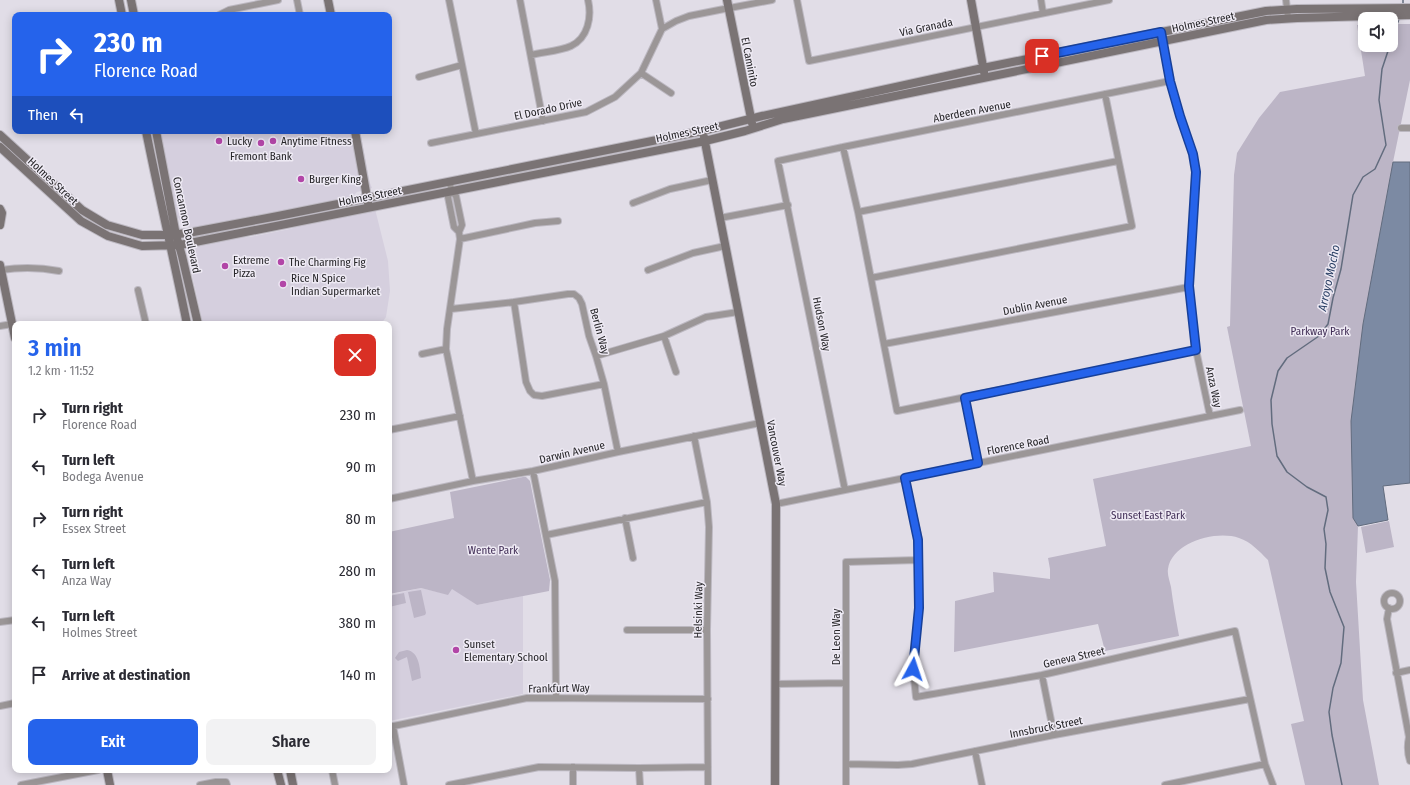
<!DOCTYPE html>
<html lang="en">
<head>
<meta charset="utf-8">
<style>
	:root { --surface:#fff; --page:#f2f2f3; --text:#2b2b33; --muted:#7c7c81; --accent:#2563eb }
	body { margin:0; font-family:"Fira Sans Condensed",sans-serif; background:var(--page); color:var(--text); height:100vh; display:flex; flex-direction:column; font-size:15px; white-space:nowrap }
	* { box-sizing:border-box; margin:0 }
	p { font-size:13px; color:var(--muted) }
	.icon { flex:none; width:22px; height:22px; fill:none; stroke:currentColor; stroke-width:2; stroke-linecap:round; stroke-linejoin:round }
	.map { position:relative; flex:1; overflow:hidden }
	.side { position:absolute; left:12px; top:321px; width:380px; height:452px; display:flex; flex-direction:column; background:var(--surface); border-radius:8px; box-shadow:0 2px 10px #0003 }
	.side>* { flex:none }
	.banner { position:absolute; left:12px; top:12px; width:380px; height:122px; border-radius:8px; box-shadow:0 2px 10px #0003; background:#2563eb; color:#fff; overflow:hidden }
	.tools { position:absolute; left:1358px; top:12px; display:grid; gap:8px }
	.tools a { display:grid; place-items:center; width:40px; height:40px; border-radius:8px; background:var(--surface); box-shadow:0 2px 10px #0003; font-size:20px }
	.pin { position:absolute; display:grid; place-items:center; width:34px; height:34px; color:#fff; margin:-17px; border-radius:8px; box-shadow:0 2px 6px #0006 }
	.me { position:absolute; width:44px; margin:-22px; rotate:5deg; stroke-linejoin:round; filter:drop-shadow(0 0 3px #0008) }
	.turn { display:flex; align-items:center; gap:14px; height:84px; padding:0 16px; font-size:18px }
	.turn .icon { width:52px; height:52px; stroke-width:2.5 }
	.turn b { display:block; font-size:28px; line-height:34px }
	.then { display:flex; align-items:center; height:38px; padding:0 16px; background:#0003; gap:8px; font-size:15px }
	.round { display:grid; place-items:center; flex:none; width:42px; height:42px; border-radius:8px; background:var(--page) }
	.headline { display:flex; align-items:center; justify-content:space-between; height:68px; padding:0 16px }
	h1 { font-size:24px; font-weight:600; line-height:30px; color:var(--accent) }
	.cta { display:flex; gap:8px; margin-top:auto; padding:8px 16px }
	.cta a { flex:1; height:46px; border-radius:8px; background:var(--accent); color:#fff; font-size:16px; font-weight:600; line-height:46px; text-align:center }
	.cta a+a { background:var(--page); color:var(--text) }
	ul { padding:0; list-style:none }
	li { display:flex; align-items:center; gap:12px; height:52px; padding:0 16px }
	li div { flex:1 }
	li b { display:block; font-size:15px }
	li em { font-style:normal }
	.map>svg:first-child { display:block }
</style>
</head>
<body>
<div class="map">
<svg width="1410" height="785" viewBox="0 0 1410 785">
	<rect width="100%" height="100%" fill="#e1dde7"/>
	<path fill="#d5cfde" d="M 159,131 L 360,131 L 370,183 L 372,188 L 357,192 L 353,196 L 195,228 L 184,226 L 176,215 Z
		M 375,209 L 388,261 L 390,291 L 386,317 L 381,324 L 203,324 L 188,256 L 189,250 L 193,246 L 228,238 L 250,237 L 290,229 L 313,221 Z
		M 421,588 L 446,594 L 452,588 L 477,605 L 523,596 L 523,694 L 389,721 L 389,595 Z"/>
	<path fill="#bcb5c6" d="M 1391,24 L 1410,24 L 1410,80 L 1393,162 L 1410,162 L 1410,483 L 1383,486 L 1388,520 L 1358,526 L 1356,582 L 1363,700 L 1379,785 L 1305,785 L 1291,724 L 1304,721 L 1268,560 C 1259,551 1251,542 1239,538 C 1216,530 1172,542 1168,569 C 1167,575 1170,582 1171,587 C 1173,603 1176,619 1179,636 L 1105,651 L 1098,624 L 954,652 L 955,601 L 994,592 L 993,572 L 1050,579 L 1050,569 L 1048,558 L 1106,546 L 1093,479 L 1251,446 L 1227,327 L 1230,326 L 1234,175 L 1237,153 L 1259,118 L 1280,92 L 1365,76 L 1357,25 L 1365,25 L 1365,45 L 1391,45 Z
		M 523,477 L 526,477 L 530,481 L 550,580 L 549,591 L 477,605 L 452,589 L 448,595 L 421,588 L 389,594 L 389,532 L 454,518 L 450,492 Z
		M 1389,521 L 1394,547 L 1366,553 L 1361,527 Z
		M 421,590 L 426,613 L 425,615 L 414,618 L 408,592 Z
		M 404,593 L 406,603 L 389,607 L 389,596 Z
		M 407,650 C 419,652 420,668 421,678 L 412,681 L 407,657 L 398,661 L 395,658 L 399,652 Z"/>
	<path fill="#7c8aa3" stroke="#626c7e" d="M 1393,162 L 1410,162 L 1410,483 L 1383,486 L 1388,520 L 1358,526 L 1353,518 L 1351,421 L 1363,324 Z"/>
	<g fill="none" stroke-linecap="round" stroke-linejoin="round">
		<path stroke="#626c7e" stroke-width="1.5" d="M 1403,6 L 1403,0
			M 1391,41 L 1399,19
			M 1342,785 L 1332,735 L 1329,712 L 1333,688 L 1341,663 L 1344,627 L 1330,592 L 1325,568 L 1326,544 L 1324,529 L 1328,510 L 1326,497 L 1307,487 L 1287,472 L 1277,456 L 1272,424 L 1271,400 L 1278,371 L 1287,358 L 1319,336 L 1328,324 L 1333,298 L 1341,269 L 1353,195 L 1363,177 L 1375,169 L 1386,145 L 1379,100 L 1382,69 L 1390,45"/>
		<g stroke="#bcb8c1" stroke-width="8">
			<path id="street" d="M 297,0 L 300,15
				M 449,0 L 476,134
				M 520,0 L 543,121
				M 656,0 L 662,29
				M 797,0 L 809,61 L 1109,0
				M 1041,0 L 1043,13
				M 1286,0 L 1288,18
				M 219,15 L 229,10 L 278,0
				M 1162,37 L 1170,81 L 1180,116 L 1193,154 L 1196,172 L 1189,287 L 1196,350 L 1210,416
				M 531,55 C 543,52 560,51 571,46 C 588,38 592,17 588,0
				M 641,73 L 671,93
				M 419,77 L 462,65
				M 1401,128 L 1410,128
				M 431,143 L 586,112 L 615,97 L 641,73 L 662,29 L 676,21 L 689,16 L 719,10 L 772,0
				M 843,147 L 858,212 L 897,411 L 1196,350
				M 450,182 L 451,190 L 456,196 L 462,225 L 459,232 L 460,239 L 447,329 L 446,349 L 473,481
				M 451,190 L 448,197 L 454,227 L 459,232
				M 633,203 L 670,189 L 712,180
				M 858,212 L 1118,161
				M 720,218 L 788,205
				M 460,239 L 535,223 L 558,221
				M 1,270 C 22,267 38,267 59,271
				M 648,270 L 693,253 L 725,246
				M 871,278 L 1132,226 L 1105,94
				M 138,290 L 146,324
				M 514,302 L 526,382 L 530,391 L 534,395 L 542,396 L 604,384
				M 451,309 L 514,302 L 568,294 L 574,294 L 579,298 L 582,304 L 589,336 L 596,356 L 604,384 L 618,452
				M 0,326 L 12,324
				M 664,336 L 676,372
				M 884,344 L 1189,287
				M 422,354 L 446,349
				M 596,356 L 664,336 L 706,317 L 738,312
				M 965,398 L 978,463
				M 389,430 L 460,416
				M 694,436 L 707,502 L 709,527 L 707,630 L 708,785
				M 533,471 L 555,581 L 556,697
				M 905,478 L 919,540 L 919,608 L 913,669 L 916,697 L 1042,675 L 1235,631 L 1265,764 L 1273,785
				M 845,490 L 778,161 L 843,147 L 1170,81
				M 389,499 L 473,481 L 533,471 L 618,452 L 760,423
				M 776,504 L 1240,410
				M 625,518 L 633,558
				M 546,535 L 707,502
				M1384 601a8 8 0 1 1 16 0a8 8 0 1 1-16 0Z
				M 1389,608 L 1387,619 L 1409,737 C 1407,746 1407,752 1410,761
				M 0,622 L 15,620
				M 627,630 L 707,630
				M 1396,673 L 1410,670
				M 1042,675 L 1054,735
				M 775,684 L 846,683
				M 0,706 L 15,703
				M 393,726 L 404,785
				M 389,727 L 527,698 L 708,699
				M 975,751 L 982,785
				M 846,764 L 898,765 L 912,764 L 1054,735 L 1250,699
				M 573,767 L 573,785
				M 639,768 L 640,785
				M 332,770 L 335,785
				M 21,785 L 98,770
				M 200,785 L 216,782 L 226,782 L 227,785
				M 449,785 L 539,767 L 639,768 L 708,767
				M 846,785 L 846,562 L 918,560
				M 1165,785 L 1265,764"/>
		</g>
		<g stroke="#bcb8c1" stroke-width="10">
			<path id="secondary" d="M 119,0 L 122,15
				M 131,0 L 134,15
				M 328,0 L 331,15
				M 727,0 L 752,123
				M 971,0 L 984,72
				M 146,131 C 159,196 174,260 187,324
				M 156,131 L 176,235 L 182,256 L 198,324
				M 355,131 L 368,203
				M 0,135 L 82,210 L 107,225 L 142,235 L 168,235 L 188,233 L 278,216 L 702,131 L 762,116 L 983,68 L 1266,11 L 1297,9 L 1410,8
				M 704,137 L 776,504 L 775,785
				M 0,147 L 81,221 L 108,236 L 142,246 L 180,245 L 705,141 L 745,131 L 783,119 L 1266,20 L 1297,18 L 1410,15
				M 0,209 L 2,213 L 0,225
				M 0,265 L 15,338
				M 107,770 L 110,785
				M 277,770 L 281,785
				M 290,770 L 293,785"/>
		</g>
		<use href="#street" stroke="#9b9697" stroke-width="6"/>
		<use href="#secondary" stroke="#7a7374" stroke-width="8"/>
	</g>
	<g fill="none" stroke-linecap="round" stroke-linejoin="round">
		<g stroke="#184099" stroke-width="10">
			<path id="route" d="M 913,669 L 919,608 L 918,540 L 905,478 L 978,463 L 965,398 L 1196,350 L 1189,286 L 1196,172 L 1193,154 L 1180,116 L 1170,81 L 1161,32 L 1042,56"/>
		</g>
		<use href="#route" stroke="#2563eb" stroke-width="7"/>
	</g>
	<g fill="#b246a7" stroke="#eeeaf4" stroke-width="1.5">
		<circle cx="219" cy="141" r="4"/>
		<circle cx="273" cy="141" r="4"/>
		<circle cx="261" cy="143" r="4"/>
		<circle cx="301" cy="179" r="4"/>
		<circle cx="281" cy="262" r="4"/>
		<circle cx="225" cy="266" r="4"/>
		<circle cx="283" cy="284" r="4"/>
		<circle cx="456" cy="650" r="4"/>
	</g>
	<g text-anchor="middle" stroke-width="3" stroke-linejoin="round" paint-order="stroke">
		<g font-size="11" fill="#262528" stroke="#eeeaf4">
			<text transform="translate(1203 22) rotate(-12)" y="4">Holmes Street</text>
			<text transform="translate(926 27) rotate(-12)" y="4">Via Granada</text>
			<text transform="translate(750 62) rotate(79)" y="4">El Caminito</text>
			<text transform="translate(548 109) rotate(-12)" y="4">El Dorado Drive</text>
			<text transform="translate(972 111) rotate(-11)" y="4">Aberdeen Avenue</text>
			<text transform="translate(687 132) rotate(-12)" y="4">Holmes Street</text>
			<text transform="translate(53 181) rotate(43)" y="4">Holmes Street</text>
			<text transform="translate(370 196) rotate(-11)" y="4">Holmes Street</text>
			<text transform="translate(187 225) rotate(78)" y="4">Concannon Boulevard</text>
			<text transform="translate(1035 305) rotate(-11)" y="4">Dublin Avenue</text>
			<text transform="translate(822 324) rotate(79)" y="4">Hudson Way</text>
			<text transform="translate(600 331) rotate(75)" y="4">Berlin Way</text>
			<text transform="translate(1214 387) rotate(78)" y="4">Anza Way</text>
			<text transform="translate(1018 445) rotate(-11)" y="4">Florence Road</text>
			<text transform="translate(572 452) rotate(-13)" y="4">Darwin Avenue</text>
			<text transform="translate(777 453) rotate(79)" y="4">Vancouver Way</text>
			<text transform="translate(698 610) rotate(-89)" y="4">Helsinki Way</text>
			<text transform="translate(836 637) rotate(-90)" y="4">De Leon Way</text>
			<text transform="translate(1074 657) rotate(-13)" y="4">Geneva Street</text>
			<text transform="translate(559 688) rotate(-1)" y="4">Frankfurt Way</text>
			<text transform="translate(1046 727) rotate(-11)" y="4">Innsbruck Street</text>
		</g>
		<g font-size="11" fill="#262528" stroke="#eeeaf4" text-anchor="start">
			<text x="227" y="145">Lucky</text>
			<text x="281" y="145">Anytime Fitness</text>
			<text x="261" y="160" text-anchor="middle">Fremont Bank</text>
			<text x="309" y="183">Burger King</text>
			<text x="233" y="264">Extreme<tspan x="233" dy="13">Pizza</tspan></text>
			<text x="289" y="266">The Charming Fig</text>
			<text x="291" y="282">Rice N Spice<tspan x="291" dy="13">Indian Supermarket</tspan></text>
			<text x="464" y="648">Sunset<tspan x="464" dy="13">Elementary School</tspan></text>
		</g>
		<g font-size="11" fill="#402d55" stroke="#eeeaf4">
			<text x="1320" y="335">Parkway Park</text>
			<text x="1148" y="519">Sunset East Park</text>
			<text x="493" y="554">Wente Park</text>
		</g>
		<g font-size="12" font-style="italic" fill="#293e63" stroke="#eeeaf4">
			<text transform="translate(1329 278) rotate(-78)" y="4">Arroyo Mocho</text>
		</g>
	</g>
</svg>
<div class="tools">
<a><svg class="icon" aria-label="sound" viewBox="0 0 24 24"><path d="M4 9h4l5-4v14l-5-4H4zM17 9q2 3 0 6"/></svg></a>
</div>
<div class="pin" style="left:1042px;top:56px;background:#d93025"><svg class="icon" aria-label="arrive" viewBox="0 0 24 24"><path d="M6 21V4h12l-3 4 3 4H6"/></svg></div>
<svg class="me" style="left:913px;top:669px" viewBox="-20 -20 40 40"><path d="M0-17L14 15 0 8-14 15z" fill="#2563eb" stroke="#fff" stroke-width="4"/></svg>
<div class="banner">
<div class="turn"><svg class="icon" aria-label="right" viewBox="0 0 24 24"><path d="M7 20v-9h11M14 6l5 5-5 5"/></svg><div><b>230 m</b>Florence Road</div></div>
<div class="then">Then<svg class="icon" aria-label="left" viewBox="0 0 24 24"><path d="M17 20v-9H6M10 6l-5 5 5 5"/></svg></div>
</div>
<section class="side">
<div class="headline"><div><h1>3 min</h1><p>1.2 km · 11:52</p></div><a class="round" style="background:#d93025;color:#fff"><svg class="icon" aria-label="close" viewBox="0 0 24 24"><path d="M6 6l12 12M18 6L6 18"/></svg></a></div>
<ul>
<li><svg class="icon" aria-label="right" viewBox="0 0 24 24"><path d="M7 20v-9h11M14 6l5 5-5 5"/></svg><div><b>Turn right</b><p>Florence Road</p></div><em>230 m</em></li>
<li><svg class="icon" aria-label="left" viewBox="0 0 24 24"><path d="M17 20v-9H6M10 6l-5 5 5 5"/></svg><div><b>Turn left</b><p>Bodega Avenue</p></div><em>90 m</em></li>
<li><svg class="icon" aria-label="right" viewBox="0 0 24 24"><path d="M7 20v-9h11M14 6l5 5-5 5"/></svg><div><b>Turn right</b><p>Essex Street</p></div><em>80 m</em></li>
<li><svg class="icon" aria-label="left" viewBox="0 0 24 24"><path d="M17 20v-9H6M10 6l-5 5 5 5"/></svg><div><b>Turn left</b><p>Anza Way</p></div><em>280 m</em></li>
<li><svg class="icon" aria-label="left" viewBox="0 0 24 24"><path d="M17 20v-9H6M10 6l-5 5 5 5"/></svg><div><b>Turn left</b><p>Holmes Street</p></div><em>380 m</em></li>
<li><svg class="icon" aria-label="arrive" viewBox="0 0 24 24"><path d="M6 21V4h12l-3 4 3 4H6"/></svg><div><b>Arrive at destination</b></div><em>140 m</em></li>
</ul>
<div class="cta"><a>Exit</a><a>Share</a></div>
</section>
</div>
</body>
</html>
